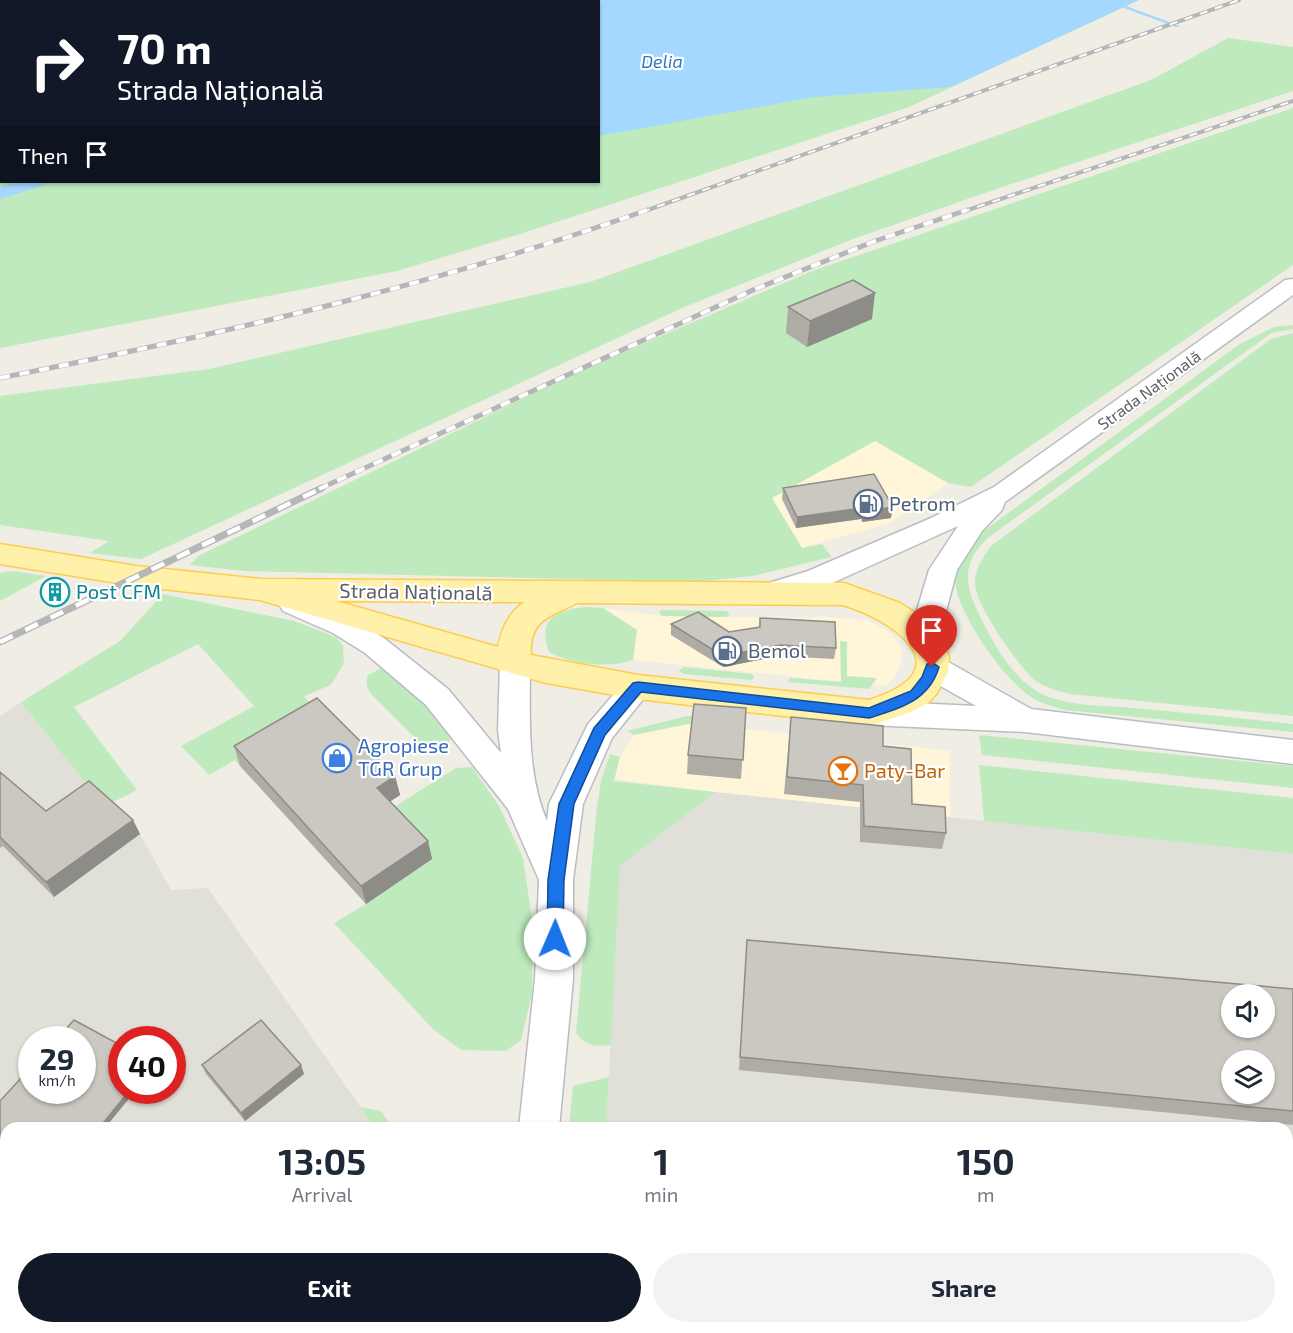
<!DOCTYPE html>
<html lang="en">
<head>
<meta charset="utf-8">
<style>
	:root { --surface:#fff; --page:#f2f2f3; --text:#1f2937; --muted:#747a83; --accent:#111827 }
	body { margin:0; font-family:"Exo 2",sans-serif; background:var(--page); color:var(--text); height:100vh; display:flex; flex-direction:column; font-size:22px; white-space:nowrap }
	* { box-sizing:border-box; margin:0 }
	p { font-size:20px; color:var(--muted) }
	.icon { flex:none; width:33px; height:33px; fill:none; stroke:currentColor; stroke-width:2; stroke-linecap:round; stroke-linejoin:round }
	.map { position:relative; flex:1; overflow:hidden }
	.side { position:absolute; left:0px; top:1122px; width:1293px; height:212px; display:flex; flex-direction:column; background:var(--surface); border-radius:18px 18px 0 0; box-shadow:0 2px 4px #0004 }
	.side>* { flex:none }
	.guide { position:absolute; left:0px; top:0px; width:600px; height:183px; box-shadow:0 2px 4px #0004; background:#111827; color:#fff; overflow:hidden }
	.tools { position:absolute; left:1221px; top:984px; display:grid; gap:12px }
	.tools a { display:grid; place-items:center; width:54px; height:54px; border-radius:50%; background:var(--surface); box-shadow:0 2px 4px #0004; font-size:30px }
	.speed { position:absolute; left:18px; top:1026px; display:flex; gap:12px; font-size:30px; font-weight:700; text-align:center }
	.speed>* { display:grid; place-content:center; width:78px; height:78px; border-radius:50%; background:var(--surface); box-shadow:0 2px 4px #0004; line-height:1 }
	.speed small { font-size:15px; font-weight:400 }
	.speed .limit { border:9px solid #d22; background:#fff; color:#111 }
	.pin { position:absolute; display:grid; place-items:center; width:51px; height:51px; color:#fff; margin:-62px -26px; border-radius:50% 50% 50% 0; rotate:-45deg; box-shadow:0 0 6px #0007 }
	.pin .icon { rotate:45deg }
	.me { position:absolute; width:66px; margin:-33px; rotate:1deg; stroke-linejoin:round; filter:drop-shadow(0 0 4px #0008) }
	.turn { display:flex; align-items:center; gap:21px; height:126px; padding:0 18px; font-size:27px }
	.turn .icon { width:78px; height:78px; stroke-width:2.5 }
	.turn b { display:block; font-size:42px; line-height:51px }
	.then { display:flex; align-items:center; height:57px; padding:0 18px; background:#0003; gap:12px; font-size:22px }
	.eta { display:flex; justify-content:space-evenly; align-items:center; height:102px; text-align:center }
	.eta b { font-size:36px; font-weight:700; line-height:42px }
	.button { display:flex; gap:12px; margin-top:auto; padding:12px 18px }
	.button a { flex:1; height:69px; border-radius:36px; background:var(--accent); color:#fff; font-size:24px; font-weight:700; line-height:69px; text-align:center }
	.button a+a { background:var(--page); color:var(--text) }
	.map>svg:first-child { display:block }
</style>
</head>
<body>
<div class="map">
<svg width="1293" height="1333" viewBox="0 0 1293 1333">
	<rect width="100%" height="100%" fill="#f0ede4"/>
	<path fill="#fff6da" d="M 875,441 L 948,483 L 890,523 L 802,548 L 772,498 Z
		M 603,608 L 662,616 L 800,618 L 825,617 L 867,620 L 891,633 L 901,647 L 901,664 L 893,680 L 884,686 L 633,660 L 637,630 Z
		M 693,723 L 950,751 L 950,817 L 715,792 L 607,778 L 634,735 Z"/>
	<path fill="#e0dfd8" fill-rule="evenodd" d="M 21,702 L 96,796 L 140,834 L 171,890 L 208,888 L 375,1128 L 6,1128 L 6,1328 L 419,1328 L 418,1333 L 0,1333 L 0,716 ZM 32,1040 L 82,1040 L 82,1090 L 32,1090 ZM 122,1040 L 172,1040 L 172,1090 L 122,1090 Z
		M 715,792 L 1293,854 L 1293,1333 L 595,1333 L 596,1328 L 1287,1328 L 1287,1128 L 606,1128 L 620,866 ZM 1232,994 L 1264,994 L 1264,1028 L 1232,1028 ZM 1232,1060 L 1264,1060 L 1264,1094 L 1232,1094 Z"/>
	<path fill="#beeabe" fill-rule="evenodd" d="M 0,0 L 1139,0 L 909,107 L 520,234 L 397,271 L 0,348 ZM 2,2 L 598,2 L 598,182 L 2,182 Z
		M 1228,38 L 1293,47 L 1293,91 L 1002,187 L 853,239 L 682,308 L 141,559 L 90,553 L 109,541 L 0,525 L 0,396 L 209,369 L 590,282 L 1151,80 Z
		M 1293,108 L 1293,265 L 971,487 L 948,483 L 875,441 L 772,498 L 802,548 L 822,544 L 832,557 L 753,576 L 695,582 L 243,571 L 190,565 L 198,556 L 582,370 L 812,271 Z
		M 1293,325 L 1293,329 L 1272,333 L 1263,339 L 989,537 C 964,560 963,580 977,610 C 991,639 1010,677 1040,693 C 1067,707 1104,705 1134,708 C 1187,713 1240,718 1293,724 L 1293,732 L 1065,710 C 1054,707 1041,703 1031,697 C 1004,680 955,611 955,579 C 955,563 966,550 974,538 L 1240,344 L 1274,327 Z
		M 1293,333 L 1293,716 L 1070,694 C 1057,691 1043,687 1032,678 C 1016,662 976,606 975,584 C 974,570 984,556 991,546 L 1271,339 Z
		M 11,571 L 46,576 L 0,601 L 0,573 Z
		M 163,594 L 294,621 L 336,637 L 343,646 L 344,663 L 331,685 L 304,696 L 322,717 L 240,766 L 235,760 L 209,775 L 181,746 L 254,706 L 198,644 L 74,707 L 137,790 L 107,805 L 96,796 L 21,702 L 120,641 Z
		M 586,607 L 603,608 L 637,630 L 633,660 C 609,669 571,664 549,652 C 537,619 556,610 586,607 Z
		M 662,610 L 726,611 L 730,614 L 726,617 L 662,616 L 659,612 Z
		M 840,641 L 847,642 L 847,676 L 877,678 L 869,689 L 788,682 L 790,678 L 841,682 Z
		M 684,667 L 752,674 L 754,678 L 751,680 L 683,674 L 679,671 Z
		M 380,669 C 400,671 435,719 449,735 L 450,741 L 447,746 L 434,752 L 427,750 L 373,696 C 367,689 365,685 368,675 Z
		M 704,715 L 693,723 L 634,735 L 627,731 L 687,716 Z
		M 979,735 L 1293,766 L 1293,788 L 982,755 Z
		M 610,754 L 620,757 L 614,781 L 715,792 L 620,866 L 611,1045 C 594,1047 586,1046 576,1033 L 597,807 L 601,781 Z
		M 979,765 L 1293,798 L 1293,854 L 984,821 Z
		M 472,767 L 499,806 L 523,858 L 533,927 L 532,994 L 521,1040 L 506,1051 L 461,1050 L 433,1029 L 334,923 L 366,904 L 386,812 L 456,768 Z
		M 609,1077 L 606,1128 L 569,1128 L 573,1086 Z
		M 360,1107 L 381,1111 L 393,1128 L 375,1128 Z
		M 419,1328 L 479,1328 L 478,1333 L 418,1333 Z"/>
	<path fill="#a5d8ff" d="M 158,0 L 1139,0 L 951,87 L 814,97 L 599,136 L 598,2 Z"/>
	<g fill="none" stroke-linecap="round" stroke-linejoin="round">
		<path fill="#a5d8ff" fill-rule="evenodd" d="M 1124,6 L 1126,6 L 1180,26 L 1176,27 L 1124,8 Z"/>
		<path fill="#a5d8ff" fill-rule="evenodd" d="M 19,182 L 45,182 L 42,186 L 0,199 L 0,187 Z"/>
		<g stroke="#b9bdc3" stroke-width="3">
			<path id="secondary" d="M 1293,279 L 1293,295 L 1005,502 L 1002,510 L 982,531 L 957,570 L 939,637 L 934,644 L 924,647 L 914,644 L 909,637 L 929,570 L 958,526 L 828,585 L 766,604 L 756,601 L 752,594 L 756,587 L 808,571 L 931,518 L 994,487 L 1285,280 Z
				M 293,594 L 353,619 L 385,639 L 448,689 L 501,753 L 498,730 L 500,663 L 504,655 L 515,652 L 526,655 L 530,663 C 530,714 526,773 547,821 L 549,804 L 588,724 L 627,679 L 638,676 L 649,679 L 653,687 L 612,738 L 583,804 L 573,880 L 573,979 L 559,1128 L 519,1128 L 535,979 L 539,880 L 508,809 L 426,705 L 365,653 L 333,633 L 283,611 L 279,604 L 283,597 Z
				M 932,656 L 943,659 L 1031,709 L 1293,740 L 1293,764 L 1025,732 L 869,725 L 858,721 L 853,713 L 858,705 L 869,701 L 976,706 L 921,675 L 917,667 L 921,659 Z
				M 491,1328 L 535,1328 L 535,1333 L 491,1333 Z"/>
		</g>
		<g stroke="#ffcd4e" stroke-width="3">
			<path id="primary" d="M 0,544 L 136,566 L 261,579 L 844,583 L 900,603 L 929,622 L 939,634 L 949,656 L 948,672 L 937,693 L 928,703 L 911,712 L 869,726 L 638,699 L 546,683 L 260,600 L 136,586 L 0,564 ZM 336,601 L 524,602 C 509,613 501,629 498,647 ZM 577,603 L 843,605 C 900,623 962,671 869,700 L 638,675 L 531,655 C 529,619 550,617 577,603 Z"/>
		</g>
		<use href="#secondary" fill="#fff" fill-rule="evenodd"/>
		<use href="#primary" fill="#fff1aa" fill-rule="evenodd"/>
		<g stroke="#b5b6b7" stroke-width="4">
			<path id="rail-far2" d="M 642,212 L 1239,0
				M 962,212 L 1293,101"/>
		</g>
		<g stroke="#b5b6b7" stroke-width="5">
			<path id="rail-far1" d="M 0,378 C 218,335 437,285 647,210
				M 319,489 L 753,290 L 875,241 L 967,210"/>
		</g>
		<g stroke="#b5b6b7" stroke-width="7">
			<path id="rail" d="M 0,642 L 322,488"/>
		</g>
		<use href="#rail-far2" stroke="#fff" stroke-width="2" stroke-dasharray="8" stroke-linecap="butt"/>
		<use href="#rail-far1" stroke="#fff" stroke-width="4" stroke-dasharray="10" stroke-linecap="butt"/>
		<use href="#rail" stroke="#fff" stroke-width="4.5" stroke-dasharray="14" stroke-linecap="butt"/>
	</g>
	<path fill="#afaca6" d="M 788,307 L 872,319 L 807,347 L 786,333 Z
		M 874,474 L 891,518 L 862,522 L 861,519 L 796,528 L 782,499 L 783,488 Z
		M 760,618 L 836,648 L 834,659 L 779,656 L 723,667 L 671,635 L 671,624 L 729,632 L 759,627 Z
		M 746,708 L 741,779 L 687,774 L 688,755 Z
		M 791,717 L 883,746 L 912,804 L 946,833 L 942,849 L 860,842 L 860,802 L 784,794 Z
		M 234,746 L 395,776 L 400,795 L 390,801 L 428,841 L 432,859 L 366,904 L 240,766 Z
		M 0,772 L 46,811 L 133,820 L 140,834 L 54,897 L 3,846 L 0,848 Z
		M 747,940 L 1293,989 L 1293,1125 L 739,1070 Z
		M 202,1065 L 301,1065 L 304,1074 L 245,1121 L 206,1074 Z
		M 1287,1247 L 1293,1247 L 1293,1329 L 1268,1328 L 1287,1328 Z"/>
	<path fill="#8e8c87" d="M 875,293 L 872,319 L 807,347 L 810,321 Z
		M 893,507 L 891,518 L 862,522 L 864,511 Z
		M 862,508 L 861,519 L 796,528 L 797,517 Z
		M 780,645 L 779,656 L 723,667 L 723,656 Z
		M 395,776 L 400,795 L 382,807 L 377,788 Z
		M 133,820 L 140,834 L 54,897 L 46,882 Z
		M 428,841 L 432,859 L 366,904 L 361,886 Z
		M 301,1065 L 304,1074 L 245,1121 L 241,1113 Z
		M 130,1090 L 136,1090 L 105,1128 L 99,1128 Z
		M 6,1239 L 6,1247 L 4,1250 L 0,1246 Z"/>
	<path fill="#cbc8c1" stroke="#8e8c87" stroke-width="1.5" fill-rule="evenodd" d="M 853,280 L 875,293 L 810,321 L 788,307 Z
		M 874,474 L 893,507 L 864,511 L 862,508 L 797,517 L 783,488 Z
		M 698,612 L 729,632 L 760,627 L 760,618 L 835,622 L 836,648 L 780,645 L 723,656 L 671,624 Z
		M 317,698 L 395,776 L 377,788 L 428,841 L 361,886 L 234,746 Z
		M 694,704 L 746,708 L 743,760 L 688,755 Z
		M 791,717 L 883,726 L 883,746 L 911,749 L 912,804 L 945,807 L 946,833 L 864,826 L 863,785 L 787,777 Z
		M 0,772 L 46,811 L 89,781 L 133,820 L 46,882 L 0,837 Z
		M 747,940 L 1293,989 L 1293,1111 L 740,1057 ZM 1232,994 L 1264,994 L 1264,1028 L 1232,1028 ZM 1232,1060 L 1264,1060 L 1264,1094 L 1232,1094 Z
		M 74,1020 L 122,1046 L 122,1090 L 130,1090 L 99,1128 L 6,1128 L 6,1239 L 0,1246 L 6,1250 L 6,1328 L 127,1328 L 135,1333 L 0,1333 L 0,1101 L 32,1066 L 32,1090 L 82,1090 L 82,1040 L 56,1040 Z
		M 261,1020 L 301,1065 L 241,1113 L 202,1065 Z
		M 1287,1247 L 1293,1247 L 1293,1315 L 1287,1314 Z"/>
	<path fill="#1a73e8" stroke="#114b97" stroke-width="1.5" d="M 932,662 L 939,667 C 929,701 899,709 869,718 L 641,692 L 605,735 L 574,804 L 564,880 L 563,939 L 561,944 L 555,947 L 549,944 L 547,939 L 548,880 L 559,804 L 594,728 L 633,683 L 638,682 L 869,708 L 911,691 L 922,677 L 927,664 Z"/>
	<defs>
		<g id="fuel-ring" transform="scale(1.5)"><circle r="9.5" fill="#fff" stroke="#5c6f8a" stroke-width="1.5"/><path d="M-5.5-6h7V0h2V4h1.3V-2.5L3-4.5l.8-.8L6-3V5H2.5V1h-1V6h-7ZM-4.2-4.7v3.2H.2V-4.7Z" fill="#5c6f8a"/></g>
		<g id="building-ring" transform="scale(1.5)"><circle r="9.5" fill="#fff" stroke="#0f9aa8" stroke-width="1.5"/><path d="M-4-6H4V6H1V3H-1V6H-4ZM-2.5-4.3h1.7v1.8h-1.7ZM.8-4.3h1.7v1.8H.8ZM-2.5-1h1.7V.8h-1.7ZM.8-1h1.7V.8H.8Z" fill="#0f9aa8"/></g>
		<g id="shop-ring" transform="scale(1.5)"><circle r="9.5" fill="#fff" stroke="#3f7fe0" stroke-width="1.5"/><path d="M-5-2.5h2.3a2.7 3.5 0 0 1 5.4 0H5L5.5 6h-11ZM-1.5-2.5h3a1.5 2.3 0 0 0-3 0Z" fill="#3f7fe0"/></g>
		<g id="bar-ring" transform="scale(1.5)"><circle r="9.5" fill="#fff" stroke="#e8710a" stroke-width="1.5"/><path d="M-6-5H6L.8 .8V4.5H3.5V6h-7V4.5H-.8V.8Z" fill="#e8710a"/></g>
	</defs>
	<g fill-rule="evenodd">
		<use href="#fuel-ring" x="868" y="504"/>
		<use href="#building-ring" x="55" y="592"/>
		<use href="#fuel-ring" x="727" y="651"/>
		<use href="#shop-ring" x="337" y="758"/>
		<use href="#bar-ring" x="843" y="771"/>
	</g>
	<g text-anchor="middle" stroke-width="4.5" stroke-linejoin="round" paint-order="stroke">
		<g font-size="16" fill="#5c6066" stroke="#fff">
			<text transform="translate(1149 390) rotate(-36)" y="6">Strada Națională</text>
		</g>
		<g font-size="18" font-style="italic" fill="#3678bd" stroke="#fff">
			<text x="662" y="68">Delia</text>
		</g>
		<g font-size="20" fill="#4e5e75" stroke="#fff" text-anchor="start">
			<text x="889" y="511">Petrom</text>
			<text x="748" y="658">Bemol</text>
		</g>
		<g font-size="20" fill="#0d838f" stroke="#fff" text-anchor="start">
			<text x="76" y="599">Post CFM</text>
		</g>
		<g font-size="20" fill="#5c6066" stroke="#fff">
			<text transform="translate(416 592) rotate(1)" y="7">Strada Națională</text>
		</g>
		<g font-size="20" fill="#366cbe" stroke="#fff" text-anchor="start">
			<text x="358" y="753">Agropiese<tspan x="358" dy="23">TGR Grup</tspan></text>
		</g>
		<g font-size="20" fill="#c56008" stroke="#fff" text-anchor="start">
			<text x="864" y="778">Paty-Bar</text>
		</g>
	</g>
</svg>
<div class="tools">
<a><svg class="icon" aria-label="sound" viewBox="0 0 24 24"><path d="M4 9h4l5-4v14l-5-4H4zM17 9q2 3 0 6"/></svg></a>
<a><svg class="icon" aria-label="layers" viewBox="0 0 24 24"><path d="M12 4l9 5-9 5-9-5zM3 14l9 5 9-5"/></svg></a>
</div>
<div class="speed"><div>29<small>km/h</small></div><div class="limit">40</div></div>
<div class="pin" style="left:932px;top:667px;background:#d93025"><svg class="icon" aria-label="arrive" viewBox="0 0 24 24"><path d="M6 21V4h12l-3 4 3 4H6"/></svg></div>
<svg class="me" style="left:555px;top:939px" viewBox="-20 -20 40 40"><circle r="19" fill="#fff"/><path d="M0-13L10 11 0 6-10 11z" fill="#1a73e8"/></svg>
<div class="guide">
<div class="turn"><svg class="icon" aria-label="right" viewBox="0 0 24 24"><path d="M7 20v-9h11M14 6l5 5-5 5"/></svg><div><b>70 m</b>Strada Națională</div></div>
<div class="then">Then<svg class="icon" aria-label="arrive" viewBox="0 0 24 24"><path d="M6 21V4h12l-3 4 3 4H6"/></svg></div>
</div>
<section class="side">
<div class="eta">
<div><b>13:05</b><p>Arrival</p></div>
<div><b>1</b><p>min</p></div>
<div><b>150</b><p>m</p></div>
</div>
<div class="button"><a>Exit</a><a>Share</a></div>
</section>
</div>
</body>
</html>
